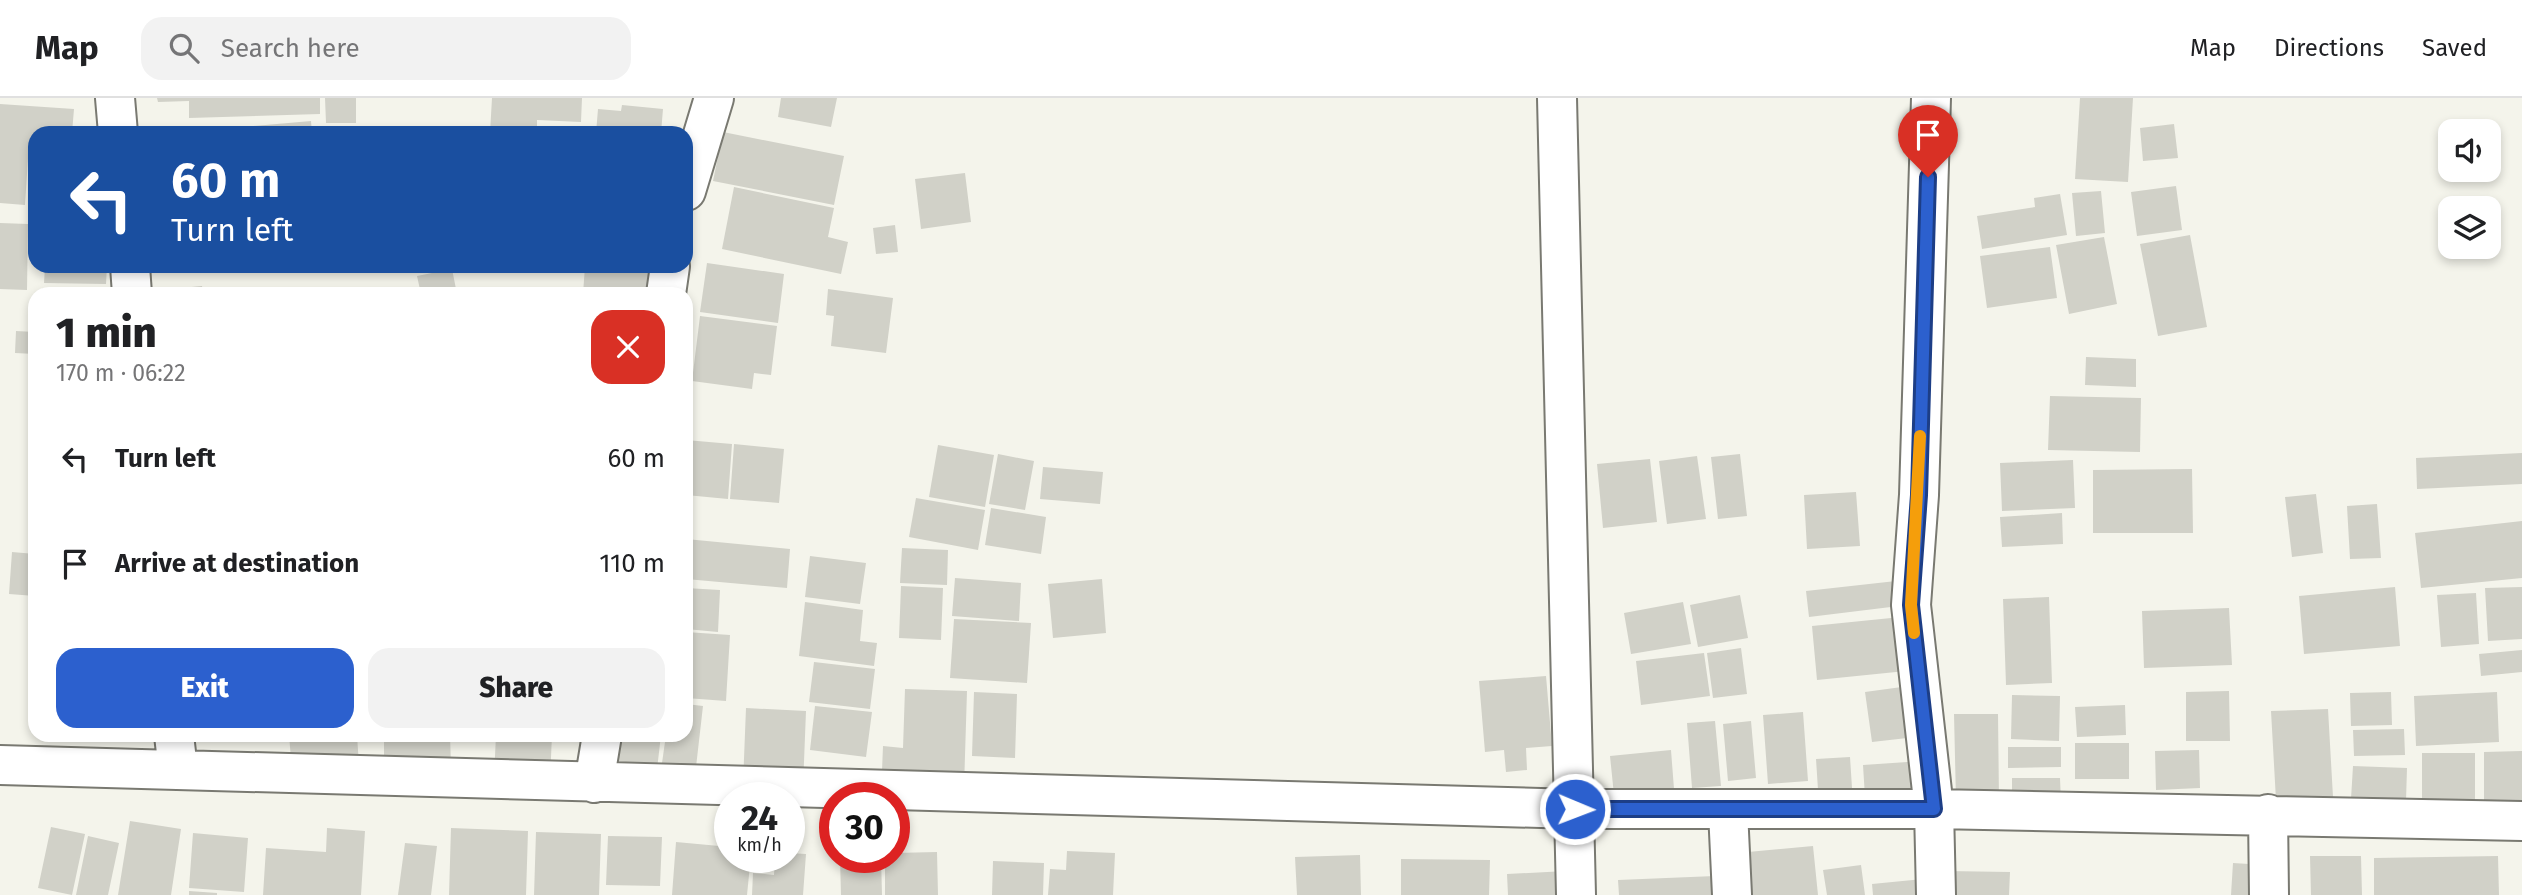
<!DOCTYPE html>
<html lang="en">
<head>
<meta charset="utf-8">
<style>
	:root { --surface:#fff; --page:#f2f2f2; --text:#202124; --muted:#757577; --line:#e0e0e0; --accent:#2c60ce }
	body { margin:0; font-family:"Fira Sans",sans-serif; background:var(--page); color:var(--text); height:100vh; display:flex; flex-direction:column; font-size:26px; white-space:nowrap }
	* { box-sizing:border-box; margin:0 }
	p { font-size:23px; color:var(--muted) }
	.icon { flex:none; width:38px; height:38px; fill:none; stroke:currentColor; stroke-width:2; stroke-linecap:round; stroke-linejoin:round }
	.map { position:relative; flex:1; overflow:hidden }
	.side { position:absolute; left:28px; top:189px; width:665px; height:455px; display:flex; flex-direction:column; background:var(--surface); border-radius:21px; box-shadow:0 4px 10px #0003 }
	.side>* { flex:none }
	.banner { position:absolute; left:28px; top:28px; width:665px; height:147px; border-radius:21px; box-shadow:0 4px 10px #0003; background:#1a4fa0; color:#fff; overflow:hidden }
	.buttons { position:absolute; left:2438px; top:21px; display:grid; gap:14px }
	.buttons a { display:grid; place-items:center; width:63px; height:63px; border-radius:14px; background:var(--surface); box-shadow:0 4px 10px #0003; font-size:35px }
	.speed { position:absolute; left:714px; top:684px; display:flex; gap:14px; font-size:35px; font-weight:700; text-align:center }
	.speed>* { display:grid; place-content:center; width:91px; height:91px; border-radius:50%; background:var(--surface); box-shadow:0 4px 10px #0003; line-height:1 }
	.speed small { font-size:18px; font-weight:400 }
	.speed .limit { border:10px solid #d22; background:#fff; color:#111 }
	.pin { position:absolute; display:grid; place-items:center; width:60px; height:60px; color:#fff; margin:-72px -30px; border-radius:50% 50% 50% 0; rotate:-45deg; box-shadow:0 0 7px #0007 }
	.pin .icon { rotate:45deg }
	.me { position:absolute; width:77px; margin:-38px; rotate:91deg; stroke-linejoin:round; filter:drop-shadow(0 0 5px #0008) }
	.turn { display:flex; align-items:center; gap:24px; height:147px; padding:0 28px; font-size:32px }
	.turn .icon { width:91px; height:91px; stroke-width:2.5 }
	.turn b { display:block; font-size:49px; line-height:60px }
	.round { display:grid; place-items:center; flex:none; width:74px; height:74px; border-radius:21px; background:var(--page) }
	.headline { display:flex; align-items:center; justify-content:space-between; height:119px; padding:0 28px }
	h1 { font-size:42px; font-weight:800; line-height:52px }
	.primary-button { display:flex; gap:14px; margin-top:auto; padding:14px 28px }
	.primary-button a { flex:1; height:80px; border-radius:21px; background:var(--accent); color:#fff; font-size:28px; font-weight:800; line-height:80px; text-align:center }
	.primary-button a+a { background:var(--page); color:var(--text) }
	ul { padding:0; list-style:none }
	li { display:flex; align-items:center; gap:21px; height:105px; padding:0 28px }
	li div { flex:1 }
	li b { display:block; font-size:26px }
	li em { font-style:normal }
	header { display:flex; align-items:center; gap:42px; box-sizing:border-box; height:98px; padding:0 35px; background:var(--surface); border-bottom:2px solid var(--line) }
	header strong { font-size:33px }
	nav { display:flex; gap:38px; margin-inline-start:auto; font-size:24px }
	.search { width:490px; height:63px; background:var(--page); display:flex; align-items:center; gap:18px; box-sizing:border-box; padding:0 24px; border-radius:21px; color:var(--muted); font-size:26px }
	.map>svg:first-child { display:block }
</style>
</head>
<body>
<header>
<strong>Map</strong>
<div class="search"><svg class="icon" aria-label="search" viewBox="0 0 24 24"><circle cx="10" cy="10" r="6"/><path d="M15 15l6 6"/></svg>Search here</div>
<nav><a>Map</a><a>Directions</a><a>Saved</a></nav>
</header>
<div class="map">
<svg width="2522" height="797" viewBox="0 0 2522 797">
	<rect width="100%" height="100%" fill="#f4f4eb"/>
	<path fill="#d1d1c8" d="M 157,0 L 320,0 L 320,16 L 189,20 L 189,3 L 158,4 Z
		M 325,0 L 356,0 L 356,25 L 326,25 Z
		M 492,0 L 582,0 L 581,24 L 537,22 L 537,35 L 490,35 Z
		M 781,0 L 837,0 L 831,29 L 778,19 Z
		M 2080,0 L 2133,0 L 2128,84 L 2075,81 Z
		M 0,6 L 74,11 L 72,35 L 35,35 L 35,46 L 29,45 L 25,107 L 0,105 Z
		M 622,7 L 663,11 L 661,35 L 596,35 L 598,11 L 621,13 Z
		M 311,23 L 312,35 L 198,35 L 198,33 Z
		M 2174,26 L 2178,60 L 2143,63 L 2140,30 Z
		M 723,34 L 844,58 L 834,107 L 713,83 Z
		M 965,75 L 971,124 L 921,131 L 915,81 Z
		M 2176,88 L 2182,132 L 2137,138 L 2131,94 Z
		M 734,89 L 834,110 L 828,139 L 848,144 L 841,176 L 722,151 Z
		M 2101,93 L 2105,135 L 2076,138 L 2072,95 Z
		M 2060,96 L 2067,137 L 1982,151 L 1977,118 L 2035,109 L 2034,100 Z
		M 0,125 L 28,126 L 27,192 L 0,191 Z
		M 895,127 L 898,154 L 876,156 L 873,130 Z
		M 2190,137 L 2207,229 L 2158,238 L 2140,146 Z
		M 2104,139 L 2117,206 L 2069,216 L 2056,147 Z
		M 2050,149 L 2057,200 L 1987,210 L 1980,158 Z
		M 707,165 L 784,176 L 778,225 L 700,214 Z
		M 45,168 L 107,168 L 106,186 L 44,185 Z
		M 585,168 L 662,168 L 660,196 L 583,196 Z
		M 452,171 L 457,196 L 421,196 L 417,178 Z
		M 202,188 L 203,196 L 161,196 L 160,192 Z
		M 42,190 L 101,194 L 101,196 L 42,196 Z
		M 483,191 L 541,194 L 541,196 L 483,196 Z
		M 828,191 L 893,200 L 886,255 L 831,248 L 834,218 L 826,217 Z
		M 700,218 L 777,228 L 771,277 L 754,275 L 752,291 L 692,283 Z
		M 16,233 L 35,234 L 35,256 L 15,255 Z
		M 2086,259 L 2136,261 L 2136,289 L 2085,287 Z
		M 2050,298 L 2141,300 L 2140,354 L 2048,352 Z
		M 686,342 L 732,346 L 728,401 L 686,397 Z
		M 734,346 L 784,351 L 779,405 L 730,401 Z
		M 938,347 L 994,357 L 985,409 L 929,399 Z
		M 2522,355 L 2522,386 L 2417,391 L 2416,360 Z
		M 998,356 L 1034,363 L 1025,412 L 989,406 Z
		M 1740,356 L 1747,418 L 1718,421 L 1711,359 Z
		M 1697,358 L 1706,421 L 1667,426 L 1659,363 Z
		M 1650,361 L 1657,424 L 1603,430 L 1597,366 Z
		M 2073,362 L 2075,410 L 2002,413 L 2000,365 Z
		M 1043,369 L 1103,374 L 1100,406 L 1040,401 Z
		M 2192,371 L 2193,435 L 2093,435 L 2093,372 Z
		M 1856,394 L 1860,448 L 1807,451 L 1804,397 Z
		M 2316,396 L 2323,455 L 2292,459 L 2285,399 Z
		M 916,400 L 985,412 L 978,452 L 909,439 Z
		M 2377,406 L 2381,460 L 2350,461 L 2347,408 Z
		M 991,410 L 1046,419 L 1041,456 L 985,447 Z
		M 2062,415 L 2063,446 L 2002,449 L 2000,419 Z
		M 2522,423 L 2522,480 L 2421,490 L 2415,435 Z
		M 686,441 L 790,451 L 787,490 L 686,481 Z
		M 902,450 L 948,452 L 947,487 L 900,485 Z
		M 12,454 L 35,456 L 35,498 L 9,496 Z
		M 810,458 L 866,465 L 860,506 L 805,499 Z
		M 955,480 L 1021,485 L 1019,523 L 952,518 Z
		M 1102,481 L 1106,535 L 1053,540 L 1048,486 Z
		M 1896,483 L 1899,508 L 1809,519 L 1806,493 Z
		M 901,488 L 943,490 L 941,542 L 899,540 Z
		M 2395,489 L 2400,548 L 2304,556 L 2299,498 Z
		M 2522,489 L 2522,541 L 2488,543 L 2485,490 Z
		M 686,490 L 720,492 L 718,534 L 686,531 Z
		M 2476,495 L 2479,546 L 2441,549 L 2437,497 Z
		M 1740,497 L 1748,540 L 1698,549 L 1690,507 Z
		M 2049,499 L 2052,585 L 2006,587 L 2003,501 Z
		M 805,504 L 863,512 L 860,543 L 877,545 L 874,568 L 799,558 Z
		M 1683,504 L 1691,546 L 1631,556 L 1624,515 Z
		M 2229,510 L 2232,567 L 2144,570 L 2142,513 Z
		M 1901,519 L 1906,573 L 1817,582 L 1812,528 Z
		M 954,521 L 1031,525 L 1027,585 L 950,580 Z
		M 686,534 L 730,537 L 726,603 L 686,600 Z
		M 1741,550 L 1747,596 L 1713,600 L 1707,555 Z
		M 2522,552 L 2522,574 L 2481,578 L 2479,556 Z
		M 1704,555 L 1710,598 L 1641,607 L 1636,563 Z
		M 814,564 L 875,571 L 870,611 L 809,604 Z
		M 1546,578 L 1552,648 L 1526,650 L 1527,672 L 1506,674 L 1504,652 L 1485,654 L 1479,583 Z
		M 1909,588 L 1916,639 L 1872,644 L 1865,594 Z
		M 905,591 L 967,593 L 964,690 L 882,673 L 883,648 L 903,650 Z
		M 2229,593 L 2230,643 L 2186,643 L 2186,594 Z
		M 974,594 L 1017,596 L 1015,660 L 972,658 Z
		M 2391,594 L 2392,627 L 2351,628 L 2350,595 Z
		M 2497,594 L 2499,644 L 2416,648 L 2414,598 Z
		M 2012,597 L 2060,598 L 2059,643 L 2011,641 Z
		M 686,606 L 703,608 L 696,669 L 662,665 L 666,637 L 686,637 Z
		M 2125,607 L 2126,637 L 2077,639 L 2075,609 Z
		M 815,608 L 872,614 L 866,659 L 810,652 Z
		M 746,610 L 806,613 L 803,689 L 743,686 Z
		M 2328,611 L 2333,699 L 2276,702 L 2271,613 Z
		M 1803,614 L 1808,683 L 1768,686 L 1763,617 Z
		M 1954,616 L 1998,616 L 1999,702 L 1956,702 Z
		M 1715,623 L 1721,688 L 1692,690 L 1687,625 Z
		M 1751,623 L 1756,680 L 1728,683 L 1723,626 Z
		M 2404,631 L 2405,657 L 2354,658 L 2353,632 Z
		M 289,637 L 357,637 L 359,667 L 292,673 Z
		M 384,637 L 450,637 L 451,669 L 384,670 Z
		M 496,637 L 552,637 L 550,682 L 494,679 Z
		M 621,637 L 661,637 L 656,680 L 616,675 Z
		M 2075,645 L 2129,645 L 2129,681 L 2075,681 Z
		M 2008,649 L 2061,649 L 2061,669 L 2008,670 Z
		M 1671,652 L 1674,691 L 1614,697 L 1610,658 Z
		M 2199,652 L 2200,690 L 2156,692 L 2155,653 Z
		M 2522,653 L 2522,711 L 2484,711 L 2484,654 Z
		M 2422,655 L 2475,655 L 2475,716 L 2422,715 Z
		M 1850,659 L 1853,705 L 1819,707 L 1816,661 Z
		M 1922,663 L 1924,695 L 1865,699 L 1863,667 Z
		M 2353,668 L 2407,670 L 2406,703 L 2351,701 Z
		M 2012,680 L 2060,680 L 2061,704 L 2012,703 Z
		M 130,723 L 181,731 L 171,797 L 118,797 Z
		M 51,729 L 85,736 L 72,797 L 38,790 Z
		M 327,730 L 365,733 L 361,797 L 263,797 L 266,750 L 326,754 Z
		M 451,730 L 528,733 L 526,797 L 449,797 Z
		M 536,734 L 601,736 L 599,797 L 534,797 Z
		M 193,735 L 248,740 L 244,794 L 189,790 Z
		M 88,738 L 119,745 L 108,797 L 76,797 Z
		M 608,738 L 662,739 L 660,788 L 606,787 Z
		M 676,744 L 730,749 L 730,760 L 768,760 L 767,769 L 750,767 L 747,797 L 672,797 Z
		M 405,745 L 437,748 L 431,797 L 398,797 Z
		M 1813,748 L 1818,797 L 1752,797 L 1748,754 Z
		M 1067,753 L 1115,755 L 1113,797 L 1048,797 L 1050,771 L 1066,772 Z
		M 937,754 L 938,797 L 885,797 L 885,760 L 894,760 L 894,755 Z
		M 789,755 L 806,756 L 803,797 L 752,797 L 753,775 L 774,777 L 775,760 L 789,760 Z
		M 1360,757 L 1361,797 L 1297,797 L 1295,759 Z
		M 2310,758 L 2361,758 L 2362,797 L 2311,797 Z
		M 2498,758 L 2499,797 L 2374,797 L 2374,760 Z
		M 840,760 L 881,760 L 882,797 L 841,797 Z
		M 1401,761 L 1490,762 L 1489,797 L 1401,797 Z
		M 993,763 L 1044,765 L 1043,797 L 992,797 Z
		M 2233,765 L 2265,767 L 2264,797 L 2231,797 Z
		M 1861,767 L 1865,797 L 1827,797 L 1823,772 Z
		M 1566,773 L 1567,797 L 1508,797 L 1507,776 Z
		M 1946,773 L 2010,774 L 2009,797 L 1946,797 Z
		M 1715,778 L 1715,797 L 1619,797 L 1618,782 Z
		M 1923,781 L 1924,797 L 1873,797 L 1872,786 Z
		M 189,793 L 217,795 L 217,797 L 189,797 Z"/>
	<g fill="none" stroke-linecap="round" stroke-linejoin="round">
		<g stroke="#797971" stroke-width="42">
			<path id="minor" d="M 115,0 L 118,35
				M 1557,0 L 1576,797
				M 1931,0 L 1919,397 L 1911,507 L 1934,711 L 1936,797
				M 686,93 L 714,0
				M 130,168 L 132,196
				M 666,196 L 670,168
				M 174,637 L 178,672
				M 0,667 L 1575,711 L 1934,711 L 2522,723
				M 594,685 L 602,637
				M 1728,713 L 1732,797
				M 2268,716 L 2269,797"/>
		</g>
		<use href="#minor" stroke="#fff" stroke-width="38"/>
	</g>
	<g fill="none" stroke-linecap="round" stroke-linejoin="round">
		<g stroke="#1d3e86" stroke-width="18">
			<path id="route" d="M 1575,711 L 1934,711 L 1911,507 L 1919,397 L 1928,79"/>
		</g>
		<use href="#route" stroke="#2c60ce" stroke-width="12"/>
		<path stroke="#f59e0b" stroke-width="12" d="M 1914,535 L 1911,507 L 1920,338"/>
	</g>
</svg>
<div class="buttons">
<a><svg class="icon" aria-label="sound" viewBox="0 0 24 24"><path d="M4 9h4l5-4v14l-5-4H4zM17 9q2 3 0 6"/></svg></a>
<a><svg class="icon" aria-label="layers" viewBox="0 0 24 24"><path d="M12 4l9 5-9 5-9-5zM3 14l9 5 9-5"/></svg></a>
</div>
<div class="speed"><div>24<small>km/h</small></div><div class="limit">30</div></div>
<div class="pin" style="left:1928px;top:79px;background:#d93025"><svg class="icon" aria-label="arrive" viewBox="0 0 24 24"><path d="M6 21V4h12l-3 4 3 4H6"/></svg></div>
<svg class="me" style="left:1575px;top:711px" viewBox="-20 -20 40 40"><circle r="17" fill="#2c60ce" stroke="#fff" stroke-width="3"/><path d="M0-11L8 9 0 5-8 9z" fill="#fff"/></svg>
<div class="banner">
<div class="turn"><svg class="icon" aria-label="left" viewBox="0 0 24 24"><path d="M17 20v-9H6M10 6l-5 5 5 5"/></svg><div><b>60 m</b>Turn left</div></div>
</div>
<section class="side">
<div class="headline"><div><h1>1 min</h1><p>170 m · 06:22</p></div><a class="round" style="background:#d93025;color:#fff"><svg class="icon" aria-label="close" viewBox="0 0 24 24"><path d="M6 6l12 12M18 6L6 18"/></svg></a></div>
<ul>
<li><svg class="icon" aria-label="left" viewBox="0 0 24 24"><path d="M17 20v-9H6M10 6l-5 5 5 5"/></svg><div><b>Turn left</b></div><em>60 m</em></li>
<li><svg class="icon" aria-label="arrive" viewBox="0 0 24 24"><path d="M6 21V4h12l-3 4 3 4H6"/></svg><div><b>Arrive at destination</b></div><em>110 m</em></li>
</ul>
<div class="primary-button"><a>Exit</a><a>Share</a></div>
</section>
</div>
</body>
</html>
